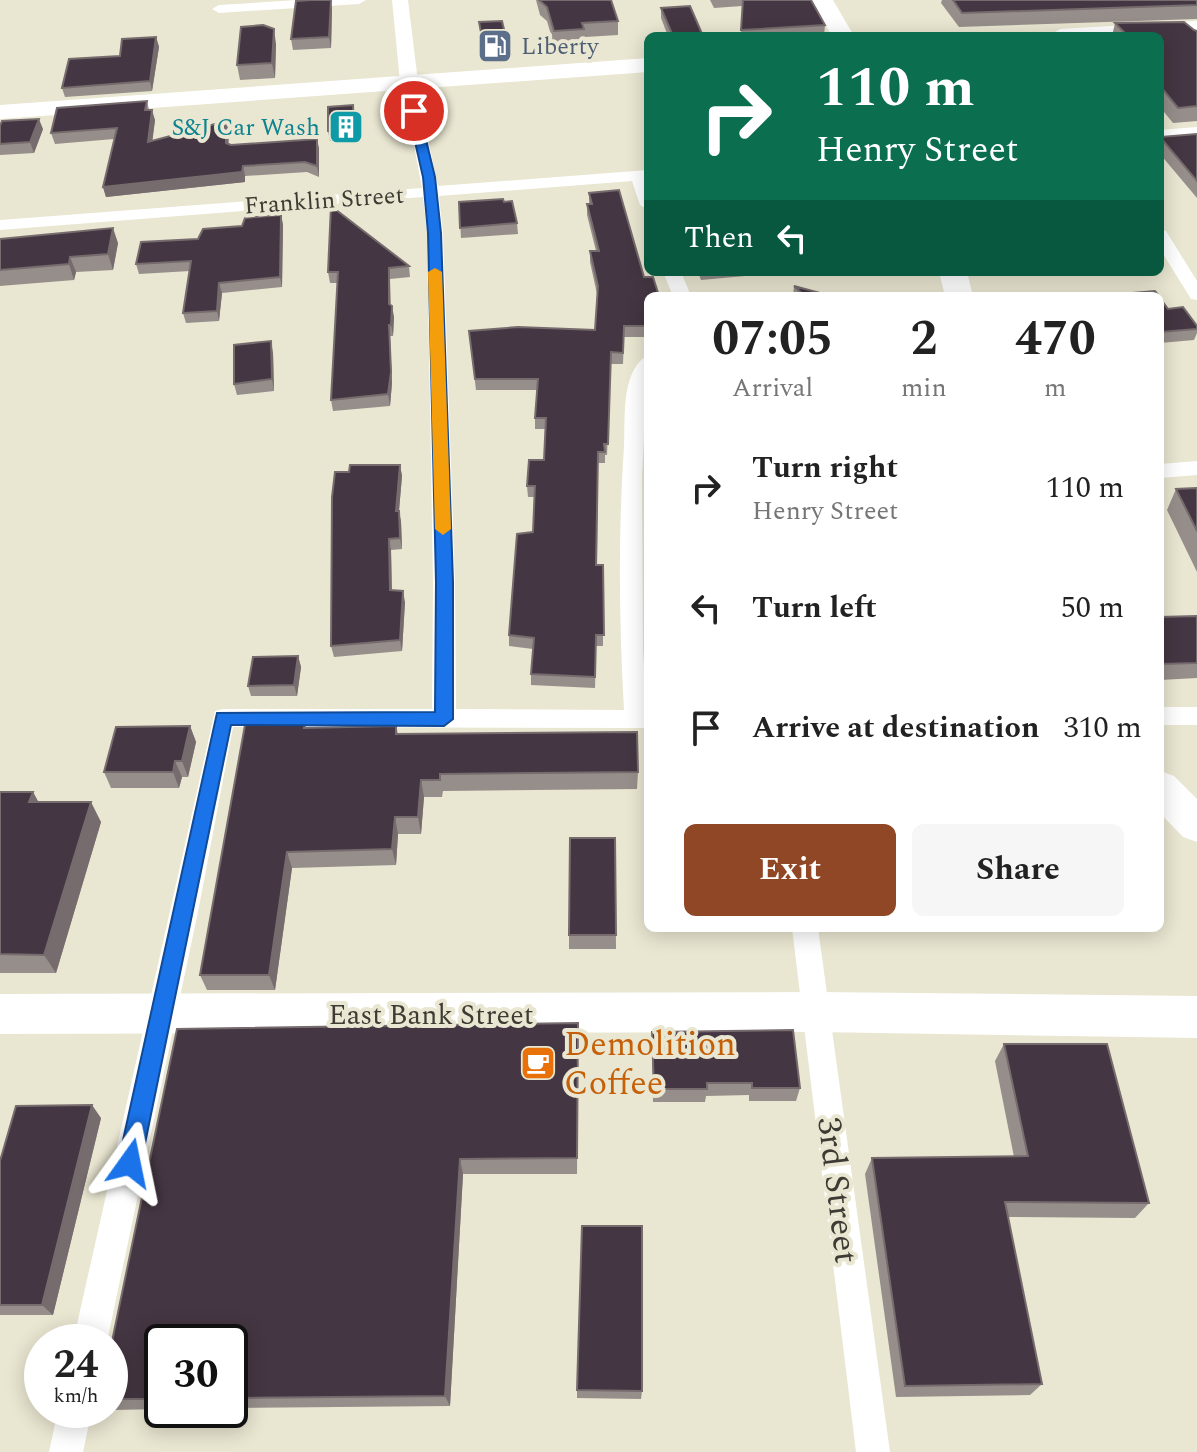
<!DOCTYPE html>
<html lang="en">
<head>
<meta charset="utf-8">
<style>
	:root { --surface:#fff; --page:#f6f6f6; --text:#222; --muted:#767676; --accent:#8f4725 }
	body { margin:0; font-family:Spectral,serif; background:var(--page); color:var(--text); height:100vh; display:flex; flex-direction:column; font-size:30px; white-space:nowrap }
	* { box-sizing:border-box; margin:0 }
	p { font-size:26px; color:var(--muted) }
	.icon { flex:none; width:44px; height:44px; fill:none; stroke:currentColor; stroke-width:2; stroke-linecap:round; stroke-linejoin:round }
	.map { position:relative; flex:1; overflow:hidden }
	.drawer { position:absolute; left:644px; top:292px; width:520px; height:640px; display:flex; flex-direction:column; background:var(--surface); border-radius:12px; box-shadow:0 4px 20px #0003 }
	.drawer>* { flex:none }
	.guide { position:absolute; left:644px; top:32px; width:520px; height:244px; border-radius:12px; box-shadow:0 4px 20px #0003; background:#0b6e4f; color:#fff; overflow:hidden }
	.speed { position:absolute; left:24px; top:1324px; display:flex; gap:16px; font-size:40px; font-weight:700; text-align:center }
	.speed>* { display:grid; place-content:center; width:104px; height:104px; border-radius:50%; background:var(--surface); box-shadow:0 4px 20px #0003; line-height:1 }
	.speed small { font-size:20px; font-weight:400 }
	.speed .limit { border:4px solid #111; border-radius:12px; background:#fff; color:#111 }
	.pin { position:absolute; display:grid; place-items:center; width:68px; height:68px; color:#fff; margin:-34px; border:4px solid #fff; border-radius:50%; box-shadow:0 2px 8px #0007 }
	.me { position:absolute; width:88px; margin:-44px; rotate:12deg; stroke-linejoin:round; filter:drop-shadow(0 0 6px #0008) }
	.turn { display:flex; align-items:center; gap:28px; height:168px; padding:0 40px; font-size:36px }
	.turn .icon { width:104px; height:104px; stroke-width:2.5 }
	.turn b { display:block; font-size:56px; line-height:68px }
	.then { display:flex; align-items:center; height:76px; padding:0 40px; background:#0003; gap:16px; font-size:30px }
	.eta { display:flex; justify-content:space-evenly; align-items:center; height:136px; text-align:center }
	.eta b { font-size:48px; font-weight:700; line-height:56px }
	.button { display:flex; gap:16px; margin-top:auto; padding:16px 40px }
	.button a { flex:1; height:92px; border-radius:12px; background:var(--accent); color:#fff; font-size:32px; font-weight:700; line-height:92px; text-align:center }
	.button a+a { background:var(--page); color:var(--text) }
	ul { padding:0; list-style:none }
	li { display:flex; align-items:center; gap:24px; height:120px; padding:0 40px }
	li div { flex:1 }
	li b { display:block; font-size:30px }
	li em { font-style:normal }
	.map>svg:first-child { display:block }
</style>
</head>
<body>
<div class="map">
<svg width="1197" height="1452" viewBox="0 0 1197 1452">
	<rect width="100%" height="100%" fill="#e9e6d1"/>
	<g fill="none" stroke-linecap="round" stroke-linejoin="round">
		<path fill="#fff" fill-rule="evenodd" d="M 297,0 L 366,0 L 359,4 L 219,13 L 212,9 L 219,5 Z
			M 409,78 L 416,82 L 438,186 L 648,170 L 648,210 L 640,205 L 632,181 L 439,196 L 443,233 L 455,582 L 456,709 L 624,710 C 619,622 618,533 624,446 C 625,425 623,399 630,379 C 633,370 639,359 648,356 L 642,477 L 643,651 L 648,728 L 233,727 L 199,907 L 107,1342 L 73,1342 L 215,711 L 223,709 L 432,709 L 433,582 L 427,233 L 423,197 L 0,230 L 0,220 L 422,188 L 402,82 Z
			M 1197,127 L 1197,137 L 1160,140 L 1160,130 Z
			M 1160,230 L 1166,231 L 1197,281 L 1197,300 L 1191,299 L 1160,249 Z
			M 663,272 L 681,272 L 691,296 L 673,296 Z
			M 1197,461 L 1197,475 L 1160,478 L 1160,464 Z
			M 1160,707 L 1197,707 L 1197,725 L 1160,725 Z
			M 792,928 L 818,928 L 890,1452 L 856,1452 Z
			M 58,1410 L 92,1410 L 83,1452 L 49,1452 Z"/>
		<path fill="#fff" fill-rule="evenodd" d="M 392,0 L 408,0 L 418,82 L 409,87 L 400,82 Z"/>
		<path fill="#fff" fill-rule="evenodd" d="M 811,0 L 833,0 L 854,36 L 832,36 Z
			M 1197,21 L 1197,33 L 1049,36 L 1060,29 Z
			M 648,58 L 648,72 L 0,119 L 0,105 Z
			M 939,272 L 967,272 L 973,296 L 945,296 Z
			M 1160,771 L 1174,776 L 1197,799 L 1197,842 L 1183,837 L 1160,813 Z
			M 816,992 L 1197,996 L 1197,1038 L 816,1032 L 0,1034 L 0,994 Z"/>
	</g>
	<path fill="#968e8a" d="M 536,0 L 611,0 L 618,21 L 618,35 L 585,37 L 585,43 L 554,45 L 547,21 L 540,15 Z
		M 710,0 L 811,0 L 825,25 L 824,36 L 741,36 L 742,6 L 714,8 Z
		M 942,0 L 1197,0 L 1197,19 L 959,27 L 941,3 Z
		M 661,8 L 703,36 L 668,36 L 661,18 Z
		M 332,9 L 331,48 L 293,50 L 291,39 Z
		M 479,22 L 509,50 L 510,60 L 486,62 L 480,32 Z
		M 1115,23 L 1197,31 L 1197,121 L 1173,123 L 1160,107 L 1160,36 L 1112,36 Z
		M 156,37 L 159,47 L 152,91 L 65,97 L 62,88 Z
		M 276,44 L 275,78 L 240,80 L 237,65 Z
		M 147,101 L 149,110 L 155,120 L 152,141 L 226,121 L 229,131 L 228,144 L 231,145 L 317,139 L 319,149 L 319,177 L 307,172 L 245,176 L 245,182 L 106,197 L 103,187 L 114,139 L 55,144 L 51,133 Z
		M 353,105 L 356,140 L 330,141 L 328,131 Z
		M 0,126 L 43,129 L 34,153 L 0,155 Z
		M 1197,134 L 1197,198 L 1160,154 L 1160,137 Z
		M 589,193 L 648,296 L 648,337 L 624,337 L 623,364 L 611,364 L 607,455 L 605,455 L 605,463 L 598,463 L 597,565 L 603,565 L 603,646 L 596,646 L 595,688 L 531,685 L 531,674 L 533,649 L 509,646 L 509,635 L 533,532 L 534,497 L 528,497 L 527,486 L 544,460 L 545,429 L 535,429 L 535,418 L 537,390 L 476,390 L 469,331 L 595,330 L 597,294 L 590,262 L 590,251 L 596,251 L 587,215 L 587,204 L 589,204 Z
		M 459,202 L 517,223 L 518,234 L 461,238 Z
		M 281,215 L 283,225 L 282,287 L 222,293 L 219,321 L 186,323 L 183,313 L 190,271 L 139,274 L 136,264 L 198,239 Z
		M 0,239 L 118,243 L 113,270 L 76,272 L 74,280 L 0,286 Z
		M 409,266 L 410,277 L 390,279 L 390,305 L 394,317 L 393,336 L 390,336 L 392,383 L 390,406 L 333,411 L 331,400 L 338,283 L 330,283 L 328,272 Z
		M 698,272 L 756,272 L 756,275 L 701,280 Z
		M 794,286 L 831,296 L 793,296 Z
		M 1160,298 L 1168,309 L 1197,326 L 1197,333 L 1194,340 L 1160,343 Z
		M 273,353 L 274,391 L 237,395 L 234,384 Z
		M 400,465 L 402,476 L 399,511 L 401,522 L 402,549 L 391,550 L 392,590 L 405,602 L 402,651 L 334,657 L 331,646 L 349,472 Z
		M 1197,488 L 1197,572 L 1167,510 L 1176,489 Z
		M 1197,616 L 1197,678 L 1160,680 L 1160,617 Z
		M 298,656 L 301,667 L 297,696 L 251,696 L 248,686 Z
		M 305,724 L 306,728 L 396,726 L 398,734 L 638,772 L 637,789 L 443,791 L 442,797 L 424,797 L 421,834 L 398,834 L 396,865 L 292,868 L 275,990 L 207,990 L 200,975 Z
		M 190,726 L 196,742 L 188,777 L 182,777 L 179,788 L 111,788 L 104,772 Z
		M 0,792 L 33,792 L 38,802 L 101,822 L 56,973 L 0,973 Z
		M 615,838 L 616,949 L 569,949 L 569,935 Z
		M 652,1032 L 800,1088 L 796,1101 L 749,1101 L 749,1095 L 706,1096 L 705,1102 L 653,1102 L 652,1045 Z
		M 578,1040 L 577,1174 L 463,1174 L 450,1406 L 230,1408 L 230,1342 L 162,1342 L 162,1409 L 113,1410 L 110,1407 L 110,1351 Z
		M 1004,1044 L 1149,1203 L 1135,1218 L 1008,1217 L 1042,1384 L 1030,1395 L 896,1397 L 865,1174 L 872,1158 L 1014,1157 L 995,1061 Z
		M 101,1118 L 53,1315 L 0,1315 L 0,1161 Z
		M 577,1390 L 642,1391 L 641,1399 L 577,1398 Z"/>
	<path fill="#766b6d" d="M 331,0 L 332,9 L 331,48 L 329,37 Z
		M 274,29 L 276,44 L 275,78 L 272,63 Z
		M 156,37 L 159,47 L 152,91 L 150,81 Z
		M 152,110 L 155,120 L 151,152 L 148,142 Z
		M 39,119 L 43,129 L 34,153 L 30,142 Z
		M 226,121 L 229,131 L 228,153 L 226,143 Z
		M 317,139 L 319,149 L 319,177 L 317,166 Z
		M 243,166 L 245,176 L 245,182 L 106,197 L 103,187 Z
		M 281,215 L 283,225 L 282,287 L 280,277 Z
		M 113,228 L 118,243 L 113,270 L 108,254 Z
		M 70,257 L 76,272 L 74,280 L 69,264 Z
		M 389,268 L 390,279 L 391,315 L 389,304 Z
		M 219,283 L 222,293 L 219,321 L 217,311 Z
		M 392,306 L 394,317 L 393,336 L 391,325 Z
		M 389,325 L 392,383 L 390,406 L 388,394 Z
		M 271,341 L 273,353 L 274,391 L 272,379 Z
		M 400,465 L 402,476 L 398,522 L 396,511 Z
		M 399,511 L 401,522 L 402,549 L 400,538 Z
		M 389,539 L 391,550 L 392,601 L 390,590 Z
		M 403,591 L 405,602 L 402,651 L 400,640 Z
		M 298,656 L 301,667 L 297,696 L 294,685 Z
		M 190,726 L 196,742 L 188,777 L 182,761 Z
		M 175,761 L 182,777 L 179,788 L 173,772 Z
		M 421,780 L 424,797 L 421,834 L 418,817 Z
		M 33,792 L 44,812 L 29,802 Z
		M 91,802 L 101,822 L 56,973 L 44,955 Z
		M 395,817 L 398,834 L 396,865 L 392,849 Z
		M 287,852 L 292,868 L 275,990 L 269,975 Z
		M 92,1105 L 101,1118 L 53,1315 L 42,1305 Z
		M 460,1159 L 463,1174 L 450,1406 L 445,1396 Z"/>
	<path fill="#443642" stroke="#766b6d" stroke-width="2" d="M 311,0 L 331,0 L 329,37 L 291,39 L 296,1 Z
		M 539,0 L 611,0 L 618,21 L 582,23 L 584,29 L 554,31 L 547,7 Z
		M 743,0 L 811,0 L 825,25 L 741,30 Z
		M 953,0 L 1197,0 L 1197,5 L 962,13 Z
		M 690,6 L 703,36 L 673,36 L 661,8 Z
		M 502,21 L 509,50 L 485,52 L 479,22 Z
		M 1184,22 L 1194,30 L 1197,31 L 1197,106 L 1178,108 L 1160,86 L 1160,36 L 1128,36 L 1115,23 Z
		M 263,25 L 274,29 L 272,63 L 237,65 L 241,27 Z
		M 156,37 L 150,81 L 62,88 L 69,59 L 120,56 L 122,39 Z
		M 147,101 L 145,110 L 152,110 L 148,142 L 226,121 L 226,143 L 231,145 L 317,139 L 317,166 L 305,162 L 243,166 L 242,172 L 103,187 L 117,128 L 51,133 L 57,108 Z
		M 353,105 L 354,129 L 328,131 L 328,107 Z
		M 39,119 L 30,142 L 0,144 L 0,126 L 2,121 Z
		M 1197,134 L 1197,181 L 1160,137 Z
		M 619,190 L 644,277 L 653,277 L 659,296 L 648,296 L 648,326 L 624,326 L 623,353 L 611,352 L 608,444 L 604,444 L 605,452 L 598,452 L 596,565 L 603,565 L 604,635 L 596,635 L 595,677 L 531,674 L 534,638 L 509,635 L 517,534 L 533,532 L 535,486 L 527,486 L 529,460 L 544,460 L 546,418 L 535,418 L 538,379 L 475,379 L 469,331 L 518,327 L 595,330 L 598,286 L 590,251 L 599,251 L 587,204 L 592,204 L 589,193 Z
		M 503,199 L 504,202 L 512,201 L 517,223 L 460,228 L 459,202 Z
		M 331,206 L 409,266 L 389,268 L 389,304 L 392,306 L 391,325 L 389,325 L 391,372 L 388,394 L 331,400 L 338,272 L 328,272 Z
		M 281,215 L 280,277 L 219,283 L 217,311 L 183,313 L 191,261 L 136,264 L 141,242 L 198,239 L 203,229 L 242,226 L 245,218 Z
		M 113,228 L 108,254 L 70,257 L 69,264 L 0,270 L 0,239 Z
		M 794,286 L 831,296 L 805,296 Z
		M 1155,291 L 1159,296 L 1109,295 Z
		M 1160,298 L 1168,309 L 1183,307 L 1197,326 L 1197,329 L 1160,332 Z
		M 271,341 L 272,379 L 234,384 L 234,345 Z
		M 350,465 L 400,465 L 396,511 L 399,511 L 400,538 L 389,539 L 390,590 L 403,591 L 400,640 L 331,646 L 332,497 L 335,472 L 349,472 Z
		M 1197,488 L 1197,531 L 1176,489 Z
		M 1197,616 L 1197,663 L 1160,664 L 1160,617 Z
		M 298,656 L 294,685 L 248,686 L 253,657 Z
		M 305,724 L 304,728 L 396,726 L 396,734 L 637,732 L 638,772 L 440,774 L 440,780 L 421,780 L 418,817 L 395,817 L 392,849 L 287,852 L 269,975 L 200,975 L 245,725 Z
		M 190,726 L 182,761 L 175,761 L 173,772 L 104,772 L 116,727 Z
		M 0,792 L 33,792 L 29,802 L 91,802 L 44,955 L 0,954 Z
		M 570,838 L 615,838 L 616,935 L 569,935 Z
		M 578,1023 L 577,1158 L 460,1159 L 445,1396 L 230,1398 L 230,1342 L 162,1342 L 162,1399 L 110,1399 L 110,1351 L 177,1029 Z
		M 793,1030 L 800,1088 L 752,1088 L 752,1083 L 707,1083 L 707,1089 L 654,1089 L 652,1032 Z
		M 1004,1044 L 1107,1044 L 1149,1203 L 1005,1202 L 1042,1384 L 905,1386 L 872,1158 L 1028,1156 Z
		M 92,1105 L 42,1305 L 0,1305 L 0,1161 L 16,1106 Z
		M 582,1226 L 642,1226 L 642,1391 L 577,1390 Z"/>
	<path fill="#1a73e8" stroke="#114b97" stroke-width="2" d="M 414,107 L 419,111 L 435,177 L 441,233 L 453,582 L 453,719 L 444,726 L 231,725 L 141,1163 L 138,1171 L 130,1174 L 121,1171 L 118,1163 L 217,713 L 435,712 L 436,582 L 428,233 L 423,177 L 408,111 Z"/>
	<path fill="#f59e0b" d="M 435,268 L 442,272 L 451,529 L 443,535 L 435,529 L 428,272 Z"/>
	<defs>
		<g id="fuel-square" transform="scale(1.8)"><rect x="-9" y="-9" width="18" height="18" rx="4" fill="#5c6f8a" stroke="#e9e6d1"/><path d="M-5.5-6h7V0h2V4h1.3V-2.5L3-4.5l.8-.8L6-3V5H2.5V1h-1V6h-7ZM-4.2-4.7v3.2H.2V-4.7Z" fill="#fff"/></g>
		<g id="building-square" transform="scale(1.8)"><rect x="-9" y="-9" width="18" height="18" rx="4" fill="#0f9aa8" stroke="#e9e6d1"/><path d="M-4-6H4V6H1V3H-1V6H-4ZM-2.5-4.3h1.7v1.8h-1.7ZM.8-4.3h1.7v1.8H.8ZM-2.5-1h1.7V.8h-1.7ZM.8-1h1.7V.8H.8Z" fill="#fff"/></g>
		<g id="cafe-square" transform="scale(1.8)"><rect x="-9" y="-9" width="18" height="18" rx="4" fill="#e8710a" stroke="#e9e6d1"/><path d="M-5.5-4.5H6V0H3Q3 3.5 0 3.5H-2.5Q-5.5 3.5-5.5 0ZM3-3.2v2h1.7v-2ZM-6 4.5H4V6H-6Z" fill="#fff"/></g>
	</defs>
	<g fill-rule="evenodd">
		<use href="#fuel-square" x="495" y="46"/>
		<use href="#building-square" x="346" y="127"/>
		<use href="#cafe-square" x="538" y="1063"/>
	</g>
	<g text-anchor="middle" stroke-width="8" stroke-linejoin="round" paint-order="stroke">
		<g font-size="24" fill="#4e5e75" stroke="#e9e6d1" text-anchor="start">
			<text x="521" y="54">Liberty</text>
		</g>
		<g font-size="24" fill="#0d838f" stroke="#e9e6d1" text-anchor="end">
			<text x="320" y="135">S&amp;J Car Wash</text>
		</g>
		<g font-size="24" fill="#3d3b33" stroke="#e9e6d1">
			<text transform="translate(324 200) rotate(-4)" y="8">Franklin Street</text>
		</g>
		<g font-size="28" fill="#3d3b33" stroke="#e9e6d1">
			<text x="431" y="1024">East Bank Street</text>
		</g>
		<g font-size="34" fill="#c56008" stroke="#e9e6d1" text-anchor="start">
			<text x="564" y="1055">Demolition<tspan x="564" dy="39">Coffee</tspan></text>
		</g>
		<g font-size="34" fill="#3d3b33" stroke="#e9e6d1">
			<text transform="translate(839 1190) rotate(83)" y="12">3rd Street</text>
		</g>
	</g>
</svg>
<div class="speed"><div>24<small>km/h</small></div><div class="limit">30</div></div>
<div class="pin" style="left:414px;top:111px;background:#d93025"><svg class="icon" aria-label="arrive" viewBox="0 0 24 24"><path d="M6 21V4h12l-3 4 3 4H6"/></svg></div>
<svg class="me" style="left:130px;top:1163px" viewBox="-20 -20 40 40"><path d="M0-17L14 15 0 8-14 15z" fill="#1a73e8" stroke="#fff" stroke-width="4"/></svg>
<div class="guide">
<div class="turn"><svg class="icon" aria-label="right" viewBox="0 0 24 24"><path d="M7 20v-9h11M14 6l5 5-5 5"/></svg><div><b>110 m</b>Henry Street</div></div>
<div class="then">Then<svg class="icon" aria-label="left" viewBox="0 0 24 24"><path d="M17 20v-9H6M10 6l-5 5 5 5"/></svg></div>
</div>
<section class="drawer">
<div class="eta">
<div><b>07:05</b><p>Arrival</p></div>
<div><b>2</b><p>min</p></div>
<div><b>470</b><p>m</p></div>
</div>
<ul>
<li><svg class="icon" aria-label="right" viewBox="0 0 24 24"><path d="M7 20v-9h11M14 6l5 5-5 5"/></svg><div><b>Turn right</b><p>Henry Street</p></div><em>110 m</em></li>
<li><svg class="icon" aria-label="left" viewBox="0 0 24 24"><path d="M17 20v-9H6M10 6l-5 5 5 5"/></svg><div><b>Turn left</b></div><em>50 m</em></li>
<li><svg class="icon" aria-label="arrive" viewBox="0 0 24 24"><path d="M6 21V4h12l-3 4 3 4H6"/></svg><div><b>Arrive at destination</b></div><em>310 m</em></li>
</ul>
<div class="button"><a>Exit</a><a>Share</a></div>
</section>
</div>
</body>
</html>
